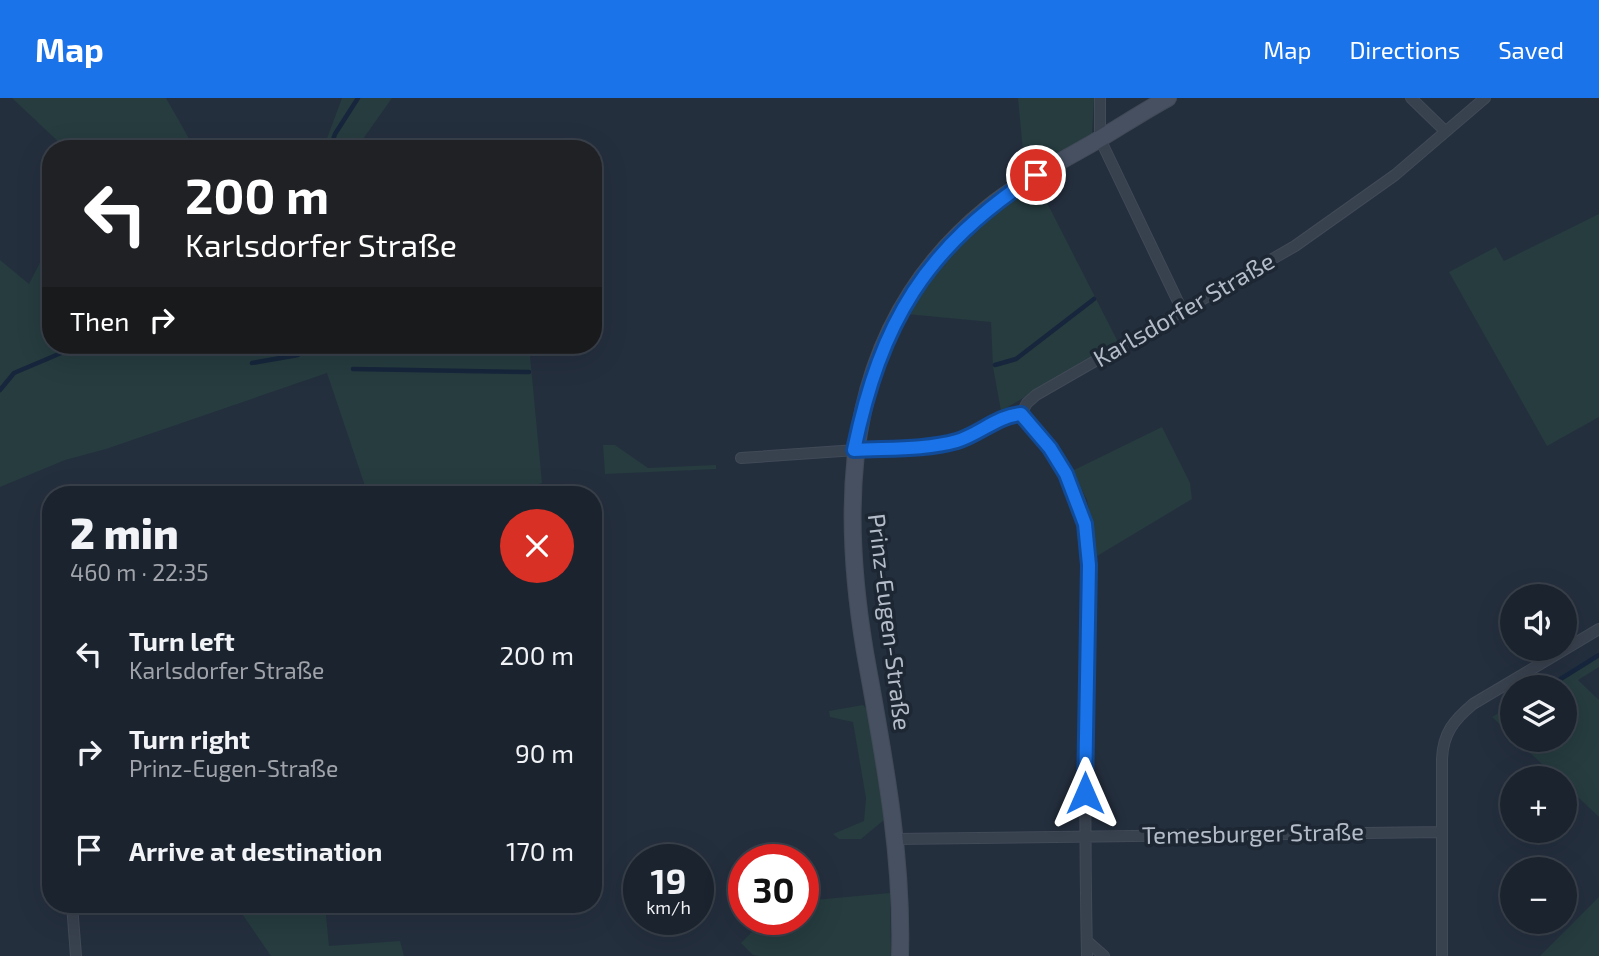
<!DOCTYPE html>
<html lang="en">
<head>
<meta charset="utf-8">
<style>
	:root { --surface:#1b232e; --page:#242b36; --text:#f1f3f6; --muted:#a0a4aa; --line:#39404a; --accent:#1a73e8 }
	body { margin:0; font-family:"Exo 2",sans-serif; background:var(--page); color:var(--text); height:100vh; display:flex; flex-direction:column; font-size:26px; white-space:nowrap }
	* { box-sizing:border-box; margin:0 }
	p { font-size:23px; color:var(--muted) }
	.icon { flex:none; width:38px; height:38px; fill:none; stroke:currentColor; stroke-width:2; stroke-linecap:round; stroke-linejoin:round }
	.map { position:relative; flex:1; overflow:hidden }
	.side { position:absolute; left:42px; top:388px; width:560px; height:427px; display:flex; flex-direction:column; background:var(--surface); border-radius:28px; box-shadow:0 7px 28px #0002,0 0 0 2px var(--line) }
	.side>* { flex:none }
	.hud { position:absolute; left:42px; top:42px; width:560px; height:214px; border-radius:28px; box-shadow:0 7px 28px #0002,0 0 0 2px var(--line); background:#202124; color:#fff; overflow:hidden }
	.controls { position:absolute; left:1500px; top:486px; display:grid; gap:14px }
	.controls a { display:grid; place-items:center; width:77px; height:77px; border-radius:50%; background:var(--surface); box-shadow:0 7px 28px #0002,0 0 0 2px var(--line); font-size:35px }
	.speed { position:absolute; left:623px; top:746px; display:flex; gap:14px; font-size:35px; font-weight:700; text-align:center }
	.speed>* { display:grid; place-content:center; width:91px; height:91px; border-radius:50%; background:var(--surface); box-shadow:0 7px 28px #0002,0 0 0 2px var(--line); line-height:1 }
	.speed small { font-size:18px; font-weight:400 }
	.speed .limit { border:10px solid #d22; background:#fff; color:#111 }
	.pin { position:absolute; display:grid; place-items:center; width:60px; height:60px; color:#fff; margin:-30px; border:4px solid #fff; border-radius:50%; box-shadow:0 2px 7px #0007 }
	.me { position:absolute; width:77px; margin:-38px; rotate:0deg; stroke-linejoin:round; filter:drop-shadow(0 0 5px #0008) }
	.turn { display:flex; align-items:center; gap:24px; height:147px; padding:0 28px; font-size:32px }
	.turn .icon { width:91px; height:91px; stroke-width:2.5 }
	.turn b { display:block; font-size:49px; line-height:60px }
	.then { display:flex; align-items:center; height:66px; padding:0 28px; background:#0003; gap:14px; font-size:26px }
	.round { display:grid; place-items:center; flex:none; width:74px; height:74px; border-radius:37px; background:var(--page) }
	.head { display:flex; align-items:center; justify-content:space-between; height:119px; padding:0 28px }
	h1 { font-size:42px; font-weight:800; line-height:52px }
	ul { padding:0; list-style:none }
	li { display:flex; align-items:center; gap:21px; height:98px; padding:0 28px }
	li div { flex:1 }
	li b { display:block; font-size:26px }
	li em { font-style:normal }
	header { display:flex; align-items:center; gap:42px; box-sizing:border-box; height:98px; padding:0 35px; background:var(--accent); color:#fff }
	header strong { font-size:33px }
	nav { display:flex; gap:38px; margin-inline-start:auto; font-size:24px }
	.map>svg:first-child { display:block }
</style>
</head>
<body>
<header>
<strong>Map</strong>
<nav><a>Map</a><a>Directions</a><a>Saved</a></nav>
</header>
<div class="map">
<svg width="1599" height="858" viewBox="0 0 1599 858">
	<rect width="100%" height="100%" fill="#242f3e"/>
	<path fill="#263c3f" d="M 12,0 L 166,0 L 195,51 L 66,51 Z
		M 342,0 L 392,0 L 363,41 L 377,51 L 323,51 Z
		M 1018,0 L 1094,0 L 1092,36 L 1025,75 Z
		M 1037,85 L 1118,244 L 1001,313 L 993,269 L 991,224 L 906,216 L 953,151 L 975,130 Z
		M 1599,116 L 1599,319 L 1547,348 L 1449,174 L 1496,149 L 1504,163 Z
		M 51,143 L 51,247 L 529,247 L 542,385 L 509,397 L 368,397 L 327,275 L 106,351 L 65,362 L 0,389 L 0,162 L 29,186 Z
		M 1162,329 L 1190,385 L 1192,401 L 1097,458 L 1087,402 L 1072,373 Z
		M 603,347 L 615,347 L 648,370 L 716,367 L 716,371 L 605,376 Z
		M 1599,555 L 1599,569 L 1578,582 L 1599,602 L 1599,719 L 1565,687 L 1564,681 L 1558,681 L 1516,642 L 1564,642 L 1564,590 L 1541,590 Z
		M 863,607 L 868,612 L 884,722 L 861,741 L 839,741 L 833,736 L 864,723 L 866,700 L 853,624 L 830,619 L 829,613 Z
		M 1512,607 L 1512,638 L 1492,619 Z
		M 890,795 L 891,858 L 760,858 L 753,857 L 741,845 L 765,821 L 803,821 L 803,803 Z
		M 1599,799 L 1599,858 L 1540,858 Z
		M 236,807 L 325,807 L 329,848 L 400,843 L 404,858 L 271,858 Z"/>
	<g fill="none" stroke-linecap="round" stroke-linejoin="round">
		<path stroke="#17263c" stroke-width="4.5" d="M 330,51 L 335,36 L 358,0
			M 252,265 L 298,257
			M 995,267 L 1016,261 L 1094,201
			M 353,271 L 529,274
			M 0,292 L 14,275 L 80,247
			M 1546,590 L 1599,557
			M 1501,617 L 1512,610"/>
		<g stroke="#414a57" stroke-width="12">
			<path id="street" d="M 1100,0 L 1100,41 L 1182,212
				M 1411,0 L 1444,32
				M 1021,316 L 1027,305 L 1036,297 L 1295,148 L 1395,77 L 1485,0
				M 1021,316 C 1046,341 1068,371 1080,404 C 1098,455 1086,517 1086,569 C 1085,665 1085,762 1087,858
				M 741,360 L 943,346 C 971,340 994,319 1021,316
				M 896,741 L 1442,734
				M 72,807 L 76,858
				M 1087,843 L 1104,858
				M 1442,858 L 1442,661 C 1443,635 1454,622 1473,606 L 1599,531"/>
		</g>
		<g stroke="#414a57" stroke-width="18">
			<path id="secondary" d="M 900,858 C 903,755 883,655 865,554 C 837,388 847,224 988,110 C 1019,85 1056,66 1091,46 C 1117,31 1142,14 1168,0"/>
		</g>
		<use href="#street" stroke="#38414e" stroke-width="10"/>
		<use href="#secondary" stroke="#465061" stroke-width="16"/>
	</g>
	<g fill="none" stroke-linecap="round" stroke-linejoin="round">
		<g stroke="#114b97" stroke-width="18">
			<path id="route" d="M 1036,77 C 925,150 881,223 854,352 C 887,350 925,352 957,343 C 980,336 997,318 1021,316 L 1050,350 L 1066,376 L 1085,426 L 1089,467 L 1085,695"/>
		</g>
		<use href="#route" stroke="#1a73e8" stroke-width="12"/>
	</g>
	<g text-anchor="middle" stroke-width="7" stroke-linejoin="round" paint-order="stroke">
		<g font-size="24" fill="#b4bcc9" stroke="#1d2633">
			<text transform="translate(1184 212) rotate(-30)" y="8">Karlsdorfer Straße</text>
			<text transform="translate(889 524) rotate(83)" y="8">Prinz-Eugen-Straße</text>
			<text transform="translate(1253 736) rotate(-1)" y="8">Temesburger Straße</text>
		</g>
	</g>
</svg>
<div class="controls">
<a><svg class="icon" aria-label="sound" viewBox="0 0 24 24"><path d="M4 9h4l5-4v14l-5-4H4zM17 9q2 3 0 6"/></svg></a>
<a><svg class="icon" aria-label="layers" viewBox="0 0 24 24"><path d="M12 4l9 5-9 5-9-5zM3 14l9 5 9-5"/></svg></a>
<a>+</a>
<a>−</a>
</div>
<div class="speed"><div>19<small>km/h</small></div><div class="limit">30</div></div>
<div class="pin" style="left:1036px;top:77px;background:#d93025"><svg class="icon" aria-label="arrive" viewBox="0 0 24 24"><path d="M6 21V4h12l-3 4 3 4H6"/></svg></div>
<svg class="me" style="left:1085px;top:695px" viewBox="-20 -20 40 40"><path d="M0-17L14 15 0 8-14 15z" fill="#1a73e8" stroke="#fff" stroke-width="4"/></svg>
<div class="hud">
<div class="turn"><svg class="icon" aria-label="left" viewBox="0 0 24 24"><path d="M17 20v-9H6M10 6l-5 5 5 5"/></svg><div><b>200 m</b>Karlsdorfer Straße</div></div>
<div class="then">Then<svg class="icon" aria-label="right" viewBox="0 0 24 24"><path d="M7 20v-9h11M14 6l5 5-5 5"/></svg></div>
</div>
<section class="side">
<div class="head"><div><h1>2 min</h1><p>460 m · 22:35</p></div><a class="round" style="background:#d93025;color:#fff"><svg class="icon" aria-label="close" viewBox="0 0 24 24"><path d="M6 6l12 12M18 6L6 18"/></svg></a></div>
<ul>
<li><svg class="icon" aria-label="left" viewBox="0 0 24 24"><path d="M17 20v-9H6M10 6l-5 5 5 5"/></svg><div><b>Turn left</b><p>Karlsdorfer Straße</p></div><em>200 m</em></li>
<li><svg class="icon" aria-label="right" viewBox="0 0 24 24"><path d="M7 20v-9h11M14 6l5 5-5 5"/></svg><div><b>Turn right</b><p>Prinz-Eugen-Straße</p></div><em>90 m</em></li>
<li><svg class="icon" aria-label="arrive" viewBox="0 0 24 24"><path d="M6 21V4h12l-3 4 3 4H6"/></svg><div><b>Arrive at destination</b></div><em>170 m</em></li>
</ul>
</section>
</div>
</body>
</html>
